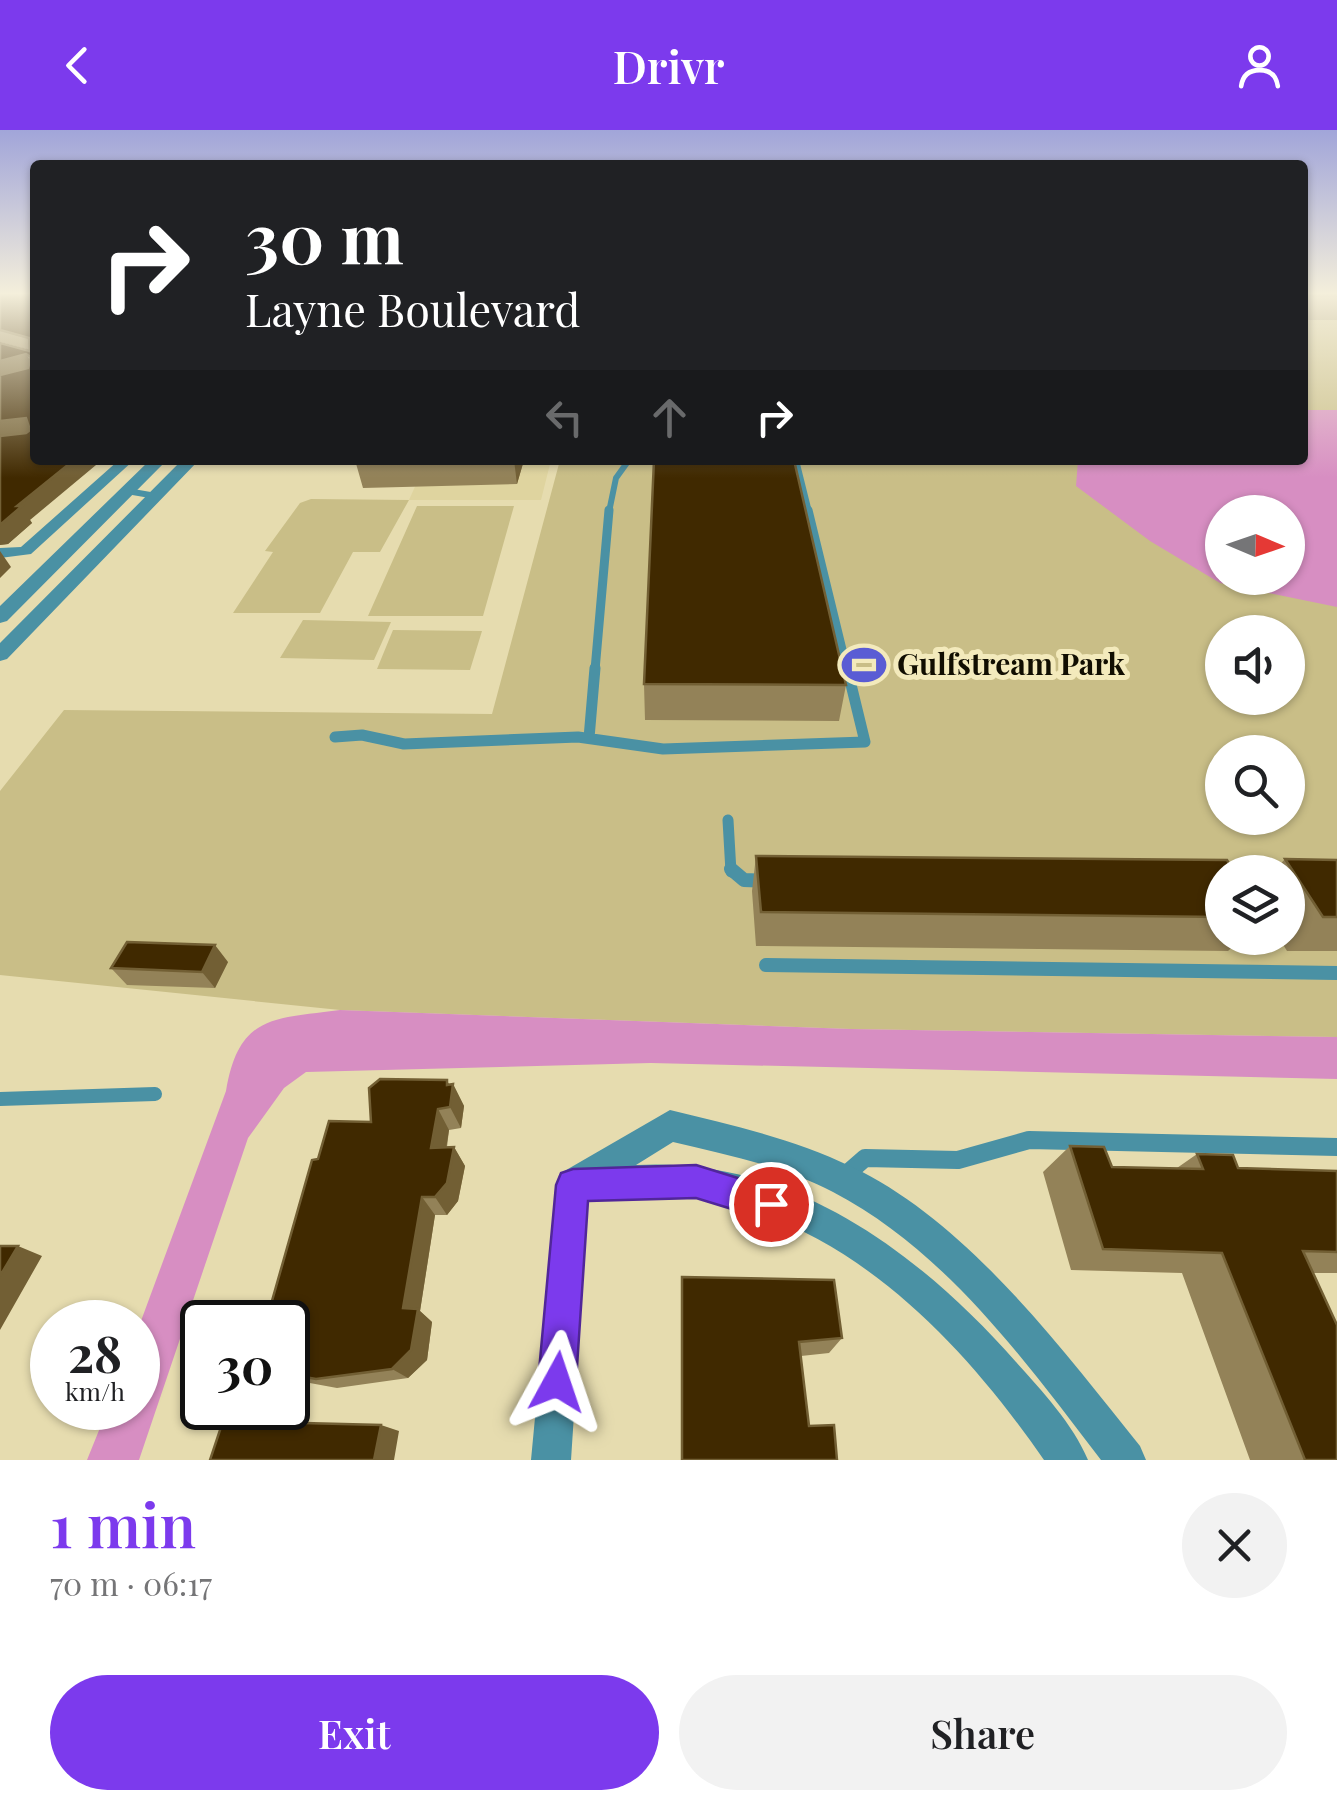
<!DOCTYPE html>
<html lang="en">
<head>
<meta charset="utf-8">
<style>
	:root { --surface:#fff; --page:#f2f2f2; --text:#202124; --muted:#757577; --accent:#7c3aed }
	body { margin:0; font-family:"Playfair Display",serif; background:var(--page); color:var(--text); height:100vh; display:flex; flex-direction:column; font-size:38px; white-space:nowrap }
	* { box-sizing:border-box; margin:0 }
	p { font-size:32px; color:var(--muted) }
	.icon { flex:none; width:55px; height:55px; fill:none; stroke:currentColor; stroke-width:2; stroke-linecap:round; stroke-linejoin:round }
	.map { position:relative; height:1330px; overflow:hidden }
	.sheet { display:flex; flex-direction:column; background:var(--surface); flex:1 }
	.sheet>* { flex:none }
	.hud { position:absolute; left:30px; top:30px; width:1278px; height:305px; border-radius:10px; box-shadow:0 2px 8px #0004; background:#202124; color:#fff; overflow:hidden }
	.needle { width:65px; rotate:92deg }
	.buttons { position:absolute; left:1205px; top:365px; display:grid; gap:20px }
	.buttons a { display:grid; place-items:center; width:100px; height:100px; border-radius:50%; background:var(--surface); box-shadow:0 2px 8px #0004; font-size:50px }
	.speed { position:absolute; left:30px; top:1170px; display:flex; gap:20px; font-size:50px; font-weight:700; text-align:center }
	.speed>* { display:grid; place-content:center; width:130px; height:130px; border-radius:50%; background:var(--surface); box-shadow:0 2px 8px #0004; line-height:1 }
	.speed small { font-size:25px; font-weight:400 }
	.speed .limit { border:5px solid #111; border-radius:15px; background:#fff; color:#111 }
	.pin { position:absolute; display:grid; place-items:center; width:85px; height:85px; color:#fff; margin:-42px; border:5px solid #fff; border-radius:50%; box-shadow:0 2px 10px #0007 }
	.me { position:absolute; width:110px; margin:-55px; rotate:5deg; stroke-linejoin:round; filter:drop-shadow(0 0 8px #0008) }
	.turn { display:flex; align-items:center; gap:35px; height:210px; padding:0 50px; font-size:45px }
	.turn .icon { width:130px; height:130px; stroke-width:2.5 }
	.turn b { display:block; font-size:70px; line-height:85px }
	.lanes { display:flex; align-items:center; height:95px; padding:0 50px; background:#0003; justify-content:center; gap:50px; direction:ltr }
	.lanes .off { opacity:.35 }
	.round { display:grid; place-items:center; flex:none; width:105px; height:105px; border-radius:52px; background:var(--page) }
	.overview { display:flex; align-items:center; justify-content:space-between; height:170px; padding:0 50px }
	h1 { font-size:60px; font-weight:600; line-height:75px; color:var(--accent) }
	.cta { display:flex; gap:20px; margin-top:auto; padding:20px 50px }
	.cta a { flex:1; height:115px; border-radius:60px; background:var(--accent); color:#fff; font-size:40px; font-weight:600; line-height:115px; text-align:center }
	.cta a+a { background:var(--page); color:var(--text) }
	header { display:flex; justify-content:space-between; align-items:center; height:130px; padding:0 50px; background:var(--accent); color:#fff; font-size:45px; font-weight:600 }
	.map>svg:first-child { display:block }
</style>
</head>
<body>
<header><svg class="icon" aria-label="back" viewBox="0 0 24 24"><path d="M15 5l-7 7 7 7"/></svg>Drivr<svg class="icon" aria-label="person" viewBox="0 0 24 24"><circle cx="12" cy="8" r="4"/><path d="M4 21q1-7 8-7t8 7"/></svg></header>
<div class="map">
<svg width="1337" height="1330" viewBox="0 0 1337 1330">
	<rect width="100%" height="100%" fill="#e6dcaf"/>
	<path fill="#dfd49f" d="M 427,330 L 551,330 L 541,370 L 409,370 Z"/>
	<path fill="#c9be87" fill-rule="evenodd" d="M 1303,190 L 1337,190 L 1337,907 L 851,899 L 340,880 L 0,845 L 0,661 L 64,580 L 492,584 L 560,330 L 1302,330 ZM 1222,382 L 1288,382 L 1288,448 L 1222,448 ZM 1222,502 L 1288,502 L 1288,568 L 1222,568 ZM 1222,622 L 1288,622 L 1288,688 L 1222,688 ZM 1222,742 L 1288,742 L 1288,808 L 1222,808 Z
		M 311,369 L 409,370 L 380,422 L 353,422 L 320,483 L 233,483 L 273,422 L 265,421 L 300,373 Z
		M 417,376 L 514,376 L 483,486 L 368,486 Z
		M 303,490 L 391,492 L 374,530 L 280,528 Z
		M 393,500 L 482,501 L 470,540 L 377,539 Z"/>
	<path fill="#d78ec2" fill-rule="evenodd" d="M 1303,280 L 1337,280 L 1337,477 L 1220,453 L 1150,411 L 1076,356 L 1078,330 L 1302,330 ZM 1222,382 L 1288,382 L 1288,448 L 1222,448 Z
		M 340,880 L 851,899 L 1337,907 L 1337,949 L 651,933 L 306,942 L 284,958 L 248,1008 L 139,1330 L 87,1330 L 108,1278 L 138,1278 L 138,1199 L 226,961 C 239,884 274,889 340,880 Z"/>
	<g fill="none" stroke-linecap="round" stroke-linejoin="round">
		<path stroke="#4a91a4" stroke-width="6" d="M 796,330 L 809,382
			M 127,361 L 156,366
			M 609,382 L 616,348 L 629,330"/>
		<path stroke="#4a91a4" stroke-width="9" d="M 808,380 L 847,540
			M 595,540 L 609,380"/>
		<path stroke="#4a91a4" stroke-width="11" d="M 335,607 L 362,605 L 404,614 L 578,607 L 663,619 L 865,612 L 847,538
			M 589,608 L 595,538
			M 728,690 L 731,742"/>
		<path stroke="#4a91a4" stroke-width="14" d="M 731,739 L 744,750 L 768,751
			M 766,835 L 1337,843
			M 0,969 L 155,964"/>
		<path stroke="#4a91a4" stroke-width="18" d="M 842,1048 L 865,1028 L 958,1030 L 1029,1010 L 1337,1017"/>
		<path fill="#4a91a4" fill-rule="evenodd" d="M 119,330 L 134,330 L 31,424 L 0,428 L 0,418 L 21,417 Z
			M 670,980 C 732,995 794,1009 852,1037 C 967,1091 1062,1219 1140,1316 L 1146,1330 L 1101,1330 C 1025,1231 946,1121 833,1062 C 784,1036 726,1025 673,1012 L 636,1035 C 790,1026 919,1122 1016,1232 C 1042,1261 1073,1294 1088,1330 L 1044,1330 C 961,1210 846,1089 695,1068 C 660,1063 623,1069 588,1071 L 571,1330 L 531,1330 L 557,1055 L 561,1043 Z"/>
		<path fill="#4a91a4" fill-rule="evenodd" d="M 150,330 L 167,330 L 7,491 L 0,493 L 0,476 Z
			M 182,330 L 199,330 L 7,529 L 0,531 L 0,513 Z"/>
	</g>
	<path fill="#938258" d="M 0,162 L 35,162 L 30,390 L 32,393 L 8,414 L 0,415 L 0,213 L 30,221 L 30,220 L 0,212 Z
		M 1302,162 L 1337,162 L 1337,190 L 1302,190 Z
		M 355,330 L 524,330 L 517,354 L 363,358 Z
		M 644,554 L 846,555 L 839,591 L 645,590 Z
		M 756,726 L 1222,742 L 1222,808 L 1242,808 L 1228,821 L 756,816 L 752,761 Z
		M 1285,729 L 1337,730 L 1337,821 L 1287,821 L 1279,808 L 1288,808 L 1288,742 L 1273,742 Z
		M 228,832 L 215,858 L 127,855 L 111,838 Z
		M 447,950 L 449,955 L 453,954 L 464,976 L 461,998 L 449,1000 L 447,1017 L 454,1017 L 465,1036 L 458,1071 L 447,1085 L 435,1085 L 420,1181 L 432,1192 L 427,1230 L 408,1248 L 337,1258 L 288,1249 L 288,1192 L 318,1029 L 371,992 Z
		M 1070,1016 L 1112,1037 L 1177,1038 L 1197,1024 L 1238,1038 L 1337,1041 L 1337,1143 L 1313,1143 L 1337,1330 L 1250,1330 L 1182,1143 L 1071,1140 L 1043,1042 Z
		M 682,1147 L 842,1208 L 829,1223 L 801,1226 L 809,1296 L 837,1330 L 681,1330 Z"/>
	<path fill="#725f34" d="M 26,224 L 34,237 L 0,248 L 0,231 Z
		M 26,288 L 35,303 L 0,307 L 0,291 Z
		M 74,330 L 102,330 L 30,390 L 32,393 L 8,414 L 0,415 L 0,395 L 17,376 Z
		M 514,330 L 524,330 L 517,354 Z
		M 0,421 L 11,437 L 0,448 Z
		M 215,815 L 228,832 L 215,858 L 202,842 Z
		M 447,950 L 452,962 L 453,954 L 464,976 L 461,998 L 450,977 Z
		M 438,979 L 449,1000 L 443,1038 L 431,1018 Z
		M 454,1017 L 465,1036 L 458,1071 L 447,1085 L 435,1067 Z
		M 422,1067 L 435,1085 L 420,1181 L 432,1192 L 427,1230 L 408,1248 L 392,1239 Z
		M 18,1116 L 42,1126 L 0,1200 L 0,1146 Z
		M 381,1295 L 399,1301 L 394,1330 L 374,1330 Z"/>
	<path fill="#402900" stroke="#725f34" stroke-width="2.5" d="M 0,162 L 35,162 L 35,330 L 74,330 L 17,376 L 22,376 L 0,395 L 0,306 L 26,303 L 30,300 L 26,288 L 0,291 L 0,245 L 28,238 L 31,227 L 26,224 L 0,231 L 0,213 L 30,221 L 29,208 L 0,200 Z
		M 1302,162 L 1337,162 L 1337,166 L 1302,165 Z
		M 654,330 L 794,330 L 846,555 L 644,554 Z
		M 756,726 L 1227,730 L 1234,742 L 1222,742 L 1222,787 L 761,782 Z
		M 1285,729 L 1337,730 L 1337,787 L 1323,787 Z
		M 127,812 L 215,815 L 202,842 L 111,838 Z
		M 380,949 L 447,950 L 447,955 L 453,954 L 450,977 L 438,979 L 431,1018 L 454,1017 L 447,1053 L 435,1067 L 422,1067 L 403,1178 L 418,1179 L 411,1220 L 392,1239 L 316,1249 L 288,1244 L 288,1192 L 266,1192 L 312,1030 L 318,1029 L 329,991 L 371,992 L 369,958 Z
		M 1070,1016 L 1104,1017 L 1112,1037 L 1203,1039 L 1197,1024 L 1233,1025 L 1238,1038 L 1337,1041 L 1337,1122 L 1303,1121 L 1337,1195 L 1337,1330 L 1305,1330 L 1222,1123 L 1103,1119 Z
		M 0,1116 L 18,1116 L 0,1146 Z
		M 682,1147 L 834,1150 L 842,1208 L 799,1212 L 809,1296 L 834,1295 L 837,1330 L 682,1330 Z
		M 223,1291 L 381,1295 L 374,1330 L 210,1330 Z"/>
	<linearGradient id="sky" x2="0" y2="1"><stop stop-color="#a1a5d9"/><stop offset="0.47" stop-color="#f4efdb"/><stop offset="1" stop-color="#f4efdb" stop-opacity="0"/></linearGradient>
	<rect width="1337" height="348" fill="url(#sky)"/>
	<path fill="#7c3aed" stroke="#51269a" stroke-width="2.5" d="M 696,1035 L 783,1062 L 788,1074 L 783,1086 L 771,1091 L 696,1068 L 588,1071 L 576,1252 L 571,1265 L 557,1271 L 543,1265 L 538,1252 L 556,1055 L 561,1043 L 573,1039 Z"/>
	<defs>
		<g id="stadium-bare" transform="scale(3.45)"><path d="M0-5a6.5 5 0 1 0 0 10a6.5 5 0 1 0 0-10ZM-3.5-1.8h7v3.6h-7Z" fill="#5a5cd4" stroke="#f3eabc" stroke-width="2.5" paint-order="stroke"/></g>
	</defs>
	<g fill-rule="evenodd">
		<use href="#stadium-bare" x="864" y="535"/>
	</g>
	<g text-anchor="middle" stroke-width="10" stroke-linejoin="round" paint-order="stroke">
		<g font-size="30" font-weight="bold" fill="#110e01" stroke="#f3eabc" text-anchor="start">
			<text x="897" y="545">Gulfstream Park</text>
		</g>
	</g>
</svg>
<div class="buttons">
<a><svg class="needle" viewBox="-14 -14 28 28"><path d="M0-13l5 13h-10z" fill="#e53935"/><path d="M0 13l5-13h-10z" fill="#757577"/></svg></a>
<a><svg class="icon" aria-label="sound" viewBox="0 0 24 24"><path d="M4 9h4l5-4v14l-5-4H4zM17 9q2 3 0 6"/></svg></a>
<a><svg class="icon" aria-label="search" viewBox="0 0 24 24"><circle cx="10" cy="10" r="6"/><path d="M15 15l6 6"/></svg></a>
<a><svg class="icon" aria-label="layers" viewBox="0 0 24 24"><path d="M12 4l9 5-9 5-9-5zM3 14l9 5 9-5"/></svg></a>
</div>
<div class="speed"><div>28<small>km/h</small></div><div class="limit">30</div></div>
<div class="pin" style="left:771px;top:1074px;background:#d93025"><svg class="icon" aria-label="arrive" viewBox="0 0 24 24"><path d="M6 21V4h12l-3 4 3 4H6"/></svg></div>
<svg class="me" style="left:557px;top:1252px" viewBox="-20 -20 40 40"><path d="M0-17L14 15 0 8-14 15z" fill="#7c3aed" stroke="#fff" stroke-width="4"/></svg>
<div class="hud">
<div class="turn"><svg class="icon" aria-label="right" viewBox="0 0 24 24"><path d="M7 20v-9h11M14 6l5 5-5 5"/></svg><div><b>30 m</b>Layne Boulevard</div></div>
<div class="lanes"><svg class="icon off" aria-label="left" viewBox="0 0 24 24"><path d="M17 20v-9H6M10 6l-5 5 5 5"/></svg><svg class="icon off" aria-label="ahead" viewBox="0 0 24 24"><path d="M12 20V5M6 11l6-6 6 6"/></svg><svg class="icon" aria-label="right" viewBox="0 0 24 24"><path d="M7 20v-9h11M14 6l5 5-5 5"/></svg></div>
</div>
</div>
<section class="sheet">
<div class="overview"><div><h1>1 min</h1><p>70 m · 06:17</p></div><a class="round"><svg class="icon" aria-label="close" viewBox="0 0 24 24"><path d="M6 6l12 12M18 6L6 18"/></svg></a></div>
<div class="cta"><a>Exit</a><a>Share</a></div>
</section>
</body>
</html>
